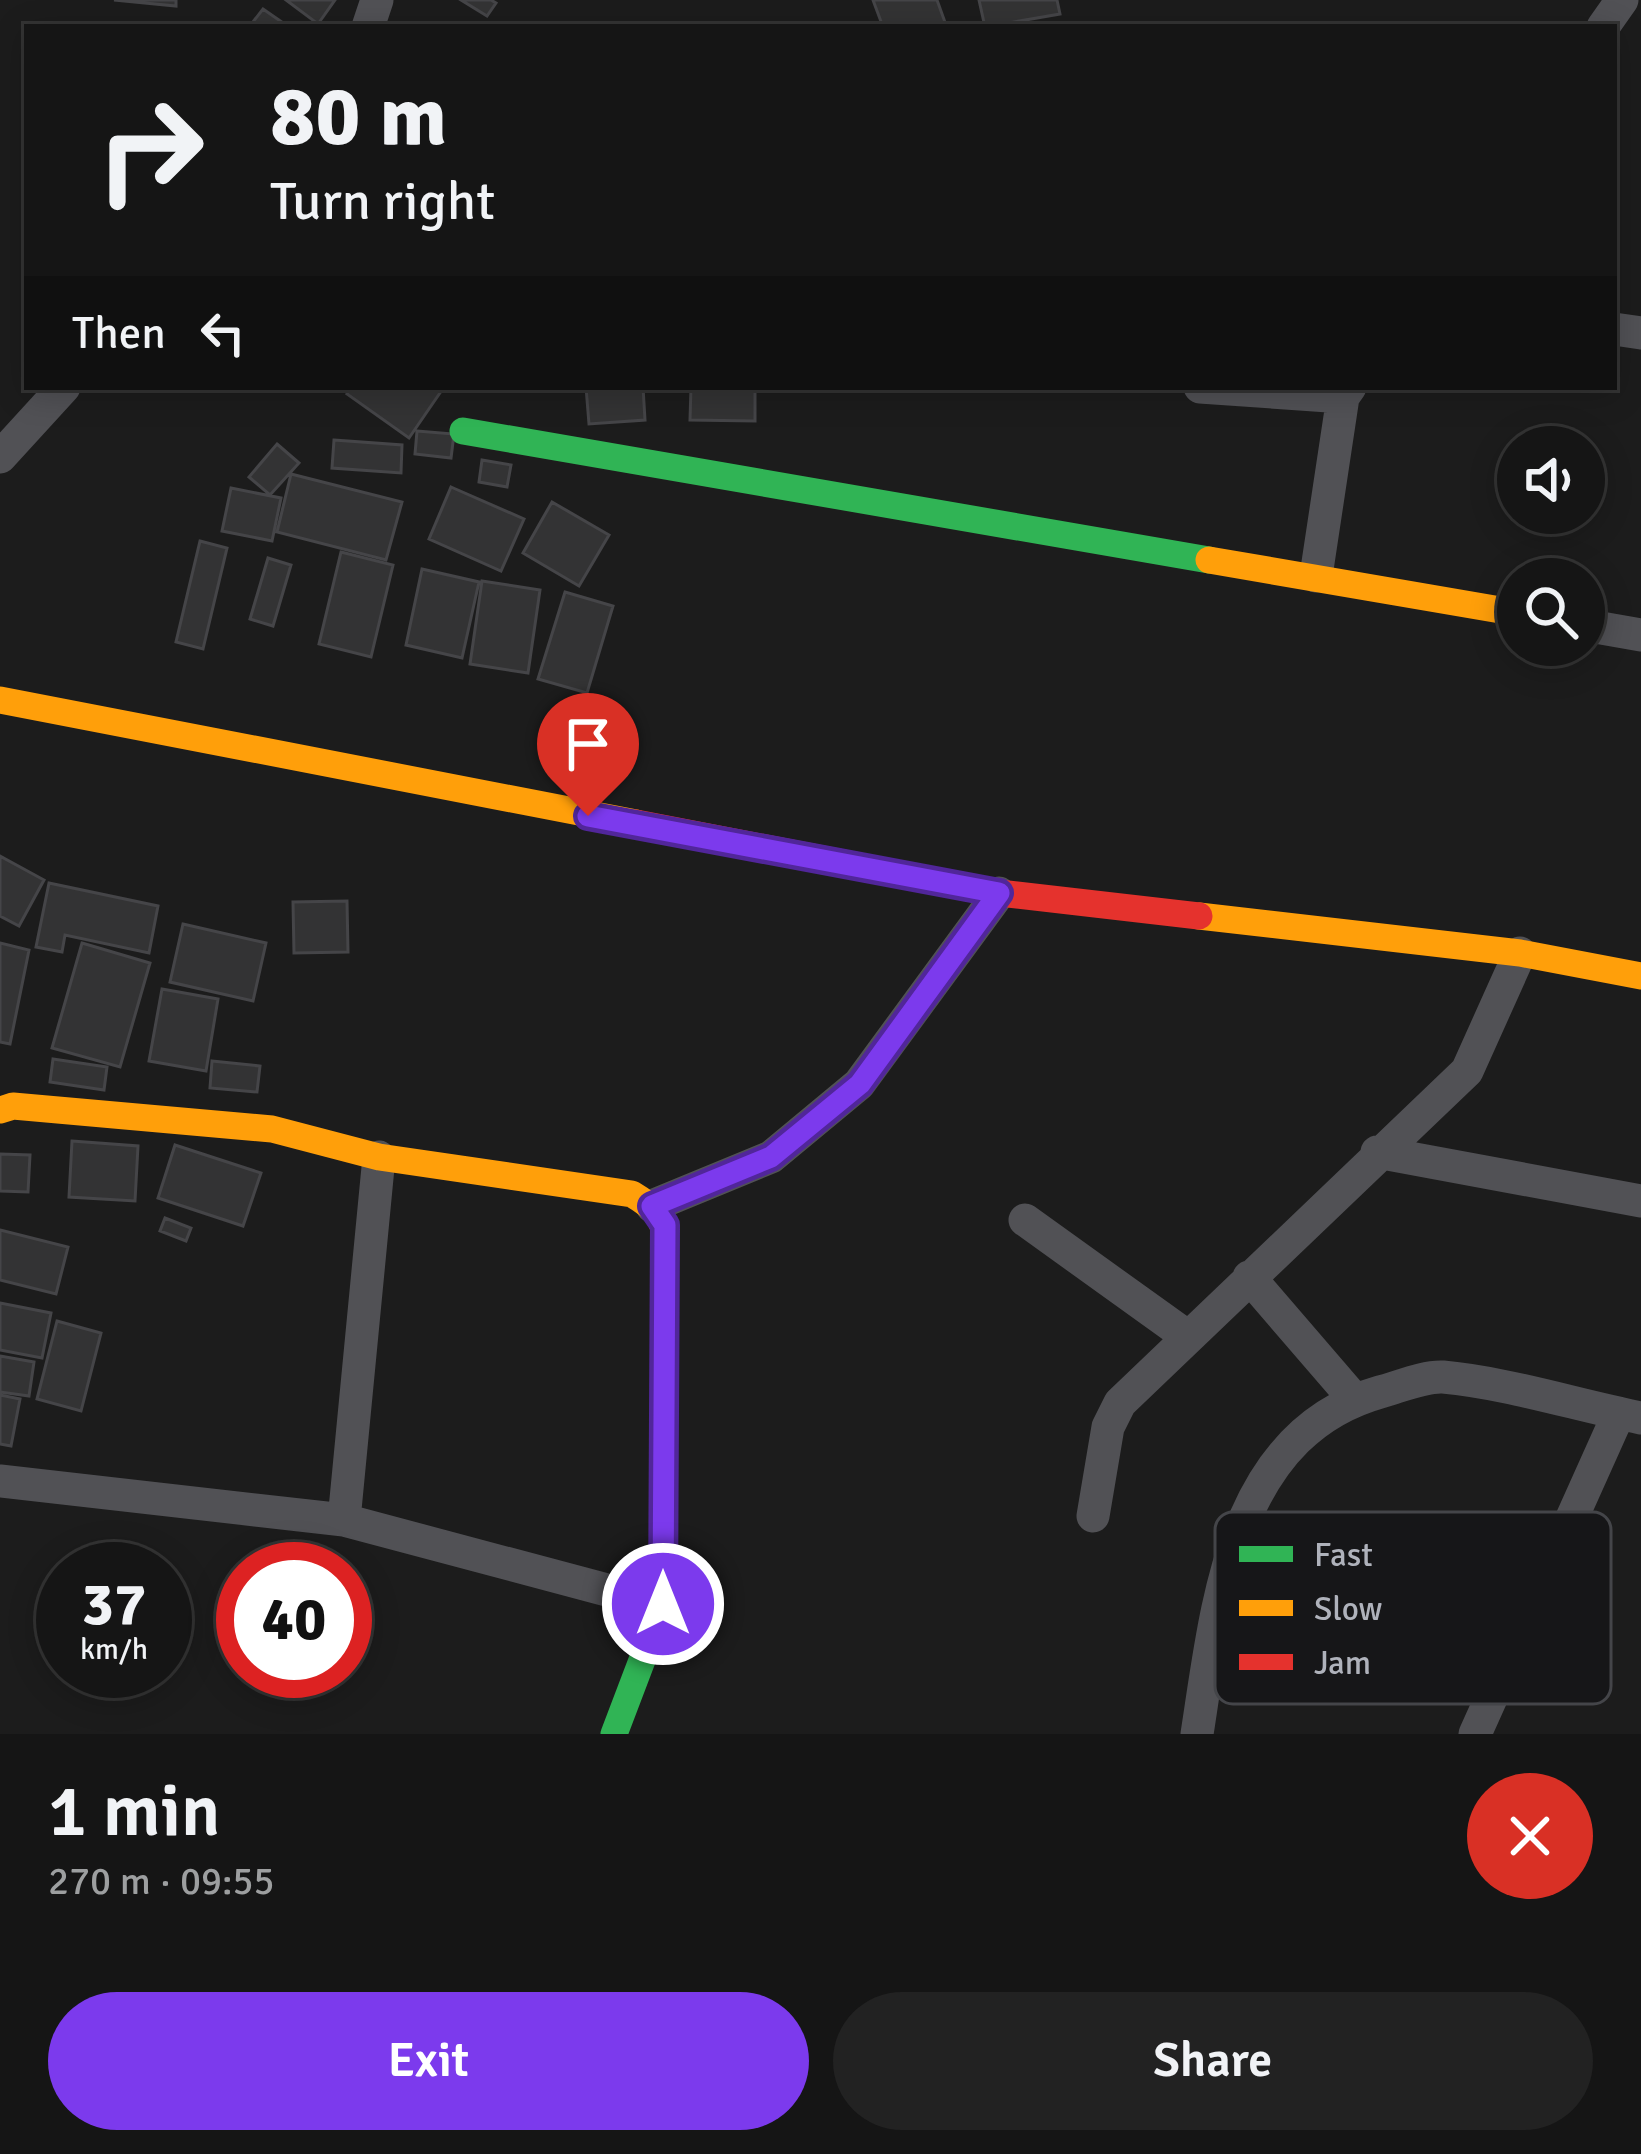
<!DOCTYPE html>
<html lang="en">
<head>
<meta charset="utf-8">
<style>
	:root { --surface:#151515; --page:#222; --text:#f1f3f6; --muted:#9d9fa0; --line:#343434; --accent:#7c3aed }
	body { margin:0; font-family:Signika,sans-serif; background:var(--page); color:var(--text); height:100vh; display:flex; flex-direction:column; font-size:45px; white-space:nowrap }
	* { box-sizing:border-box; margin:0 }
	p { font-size:39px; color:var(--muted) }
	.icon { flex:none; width:66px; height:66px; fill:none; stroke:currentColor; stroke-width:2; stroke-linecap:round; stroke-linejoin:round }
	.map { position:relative; height:1734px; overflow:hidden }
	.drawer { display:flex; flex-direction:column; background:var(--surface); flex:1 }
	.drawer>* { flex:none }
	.hud { position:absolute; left:24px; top:24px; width:1593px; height:366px; border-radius:0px; box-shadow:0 6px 30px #0003,0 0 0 3px var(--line); background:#151515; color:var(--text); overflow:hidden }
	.tools { position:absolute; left:1497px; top:426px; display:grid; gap:24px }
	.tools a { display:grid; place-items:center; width:108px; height:108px; border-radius:50%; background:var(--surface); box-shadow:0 6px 30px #0003,0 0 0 3px var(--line); font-size:60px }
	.speed { position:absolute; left:36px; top:1542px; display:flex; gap:24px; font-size:60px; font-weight:700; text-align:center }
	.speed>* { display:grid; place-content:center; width:156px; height:156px; border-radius:50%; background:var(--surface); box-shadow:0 6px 30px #0003,0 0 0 3px var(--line); line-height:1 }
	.speed small { font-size:30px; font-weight:400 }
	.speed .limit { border:18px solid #d22; background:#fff; color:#111 }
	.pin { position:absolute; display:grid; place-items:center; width:102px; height:102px; color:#fff; margin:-123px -51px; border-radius:50% 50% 50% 0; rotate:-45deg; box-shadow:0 0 12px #0007 }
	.pin .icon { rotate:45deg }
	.me { position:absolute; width:132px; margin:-66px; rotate:0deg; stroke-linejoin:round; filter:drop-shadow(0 0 9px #0008) }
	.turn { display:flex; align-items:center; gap:42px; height:252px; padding:0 48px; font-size:54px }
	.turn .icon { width:156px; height:156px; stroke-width:2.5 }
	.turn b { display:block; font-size:84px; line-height:102px }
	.then { display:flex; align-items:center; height:114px; padding:0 48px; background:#0003; gap:24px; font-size:45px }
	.round { display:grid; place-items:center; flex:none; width:126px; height:126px; border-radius:63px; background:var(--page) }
	.overview { display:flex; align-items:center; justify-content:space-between; height:204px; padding:0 48px }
	h1 { font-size:72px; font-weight:600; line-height:90px }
	.primary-button { display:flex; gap:24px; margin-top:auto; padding:24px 48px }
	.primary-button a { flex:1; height:138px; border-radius:72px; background:var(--accent); color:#fff; font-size:48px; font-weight:600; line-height:138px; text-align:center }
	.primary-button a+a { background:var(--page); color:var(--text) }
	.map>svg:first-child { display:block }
</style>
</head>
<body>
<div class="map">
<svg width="1641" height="1734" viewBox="0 0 1641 1734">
	<rect width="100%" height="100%" fill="#1c1c1c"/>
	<path fill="#333334" stroke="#454548" stroke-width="3" d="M 114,0 L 176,0 L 176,6 Z
		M 286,0 L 335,0 L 318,24 Z
		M 461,0 L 491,0 L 496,3 L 487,16 Z
		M 873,0 L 937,0 L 946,25 L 883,27 Z
		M 979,0 L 1057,0 L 1060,14 L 985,27 Z
		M 263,9 L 289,27 L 249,27 Z
		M 352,387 L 444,387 L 409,438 L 347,394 Z
		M 586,387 L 643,387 L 645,420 L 589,424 Z
		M 691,387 L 755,387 L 755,421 L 690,420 Z
		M 417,431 L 454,434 L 451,458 L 415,454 Z
		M 334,440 L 402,445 L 401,473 L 332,468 Z
		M 277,444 L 299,463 L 270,495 L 249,477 Z
		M 482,460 L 511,465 L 507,487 L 479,482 Z
		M 291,474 L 402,502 L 386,560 L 277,532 Z
		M 451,487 L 524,519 L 501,571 L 429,539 Z
		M 231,488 L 281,498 L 272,541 L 222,531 Z
		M 552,502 L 609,535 L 579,586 L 523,553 Z
		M 200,541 L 227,548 L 203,649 L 176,642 Z
		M 341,552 L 393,565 L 371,657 L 319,644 Z
		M 268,558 L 291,565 L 273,626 L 250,619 Z
		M 422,569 L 479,582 L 462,658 L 406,645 Z
		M 482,581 L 540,590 L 528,673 L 470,664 Z
		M 565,592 L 613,606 L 587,693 L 538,679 Z
		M 0,856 L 44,880 L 19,926 L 0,916 Z
		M 49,883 L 158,906 L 149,953 L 65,935 L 62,952 L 36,947 Z
		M 347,901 L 348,952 L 294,953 L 293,902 Z
		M 183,924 L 266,943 L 253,1001 L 170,982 Z
		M 0,943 L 29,950 L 10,1044 L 0,1042 Z
		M 82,943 L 150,963 L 120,1067 L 52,1048 Z
		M 162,989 L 218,999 L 206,1071 L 149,1061 Z
		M 53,1059 L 107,1067 L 104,1090 L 50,1082 Z
		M 212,1061 L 260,1066 L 257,1092 L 210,1088 Z
		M 72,1141 L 138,1146 L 135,1201 L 69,1197 Z
		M 175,1145 L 261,1173 L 243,1226 L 158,1198 Z
		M 0,1154 L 30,1155 L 28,1192 L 0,1191 Z
		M 165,1218 L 191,1228 L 186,1241 L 160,1231 Z
		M 0,1230 L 68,1247 L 56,1294 L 0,1280 Z
		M 0,1303 L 51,1313 L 42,1358 L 0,1350 Z
		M 57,1321 L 101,1333 L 81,1411 L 37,1399 Z
		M 0,1356 L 34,1362 L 29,1396 L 0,1392 Z
		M 0,1395 L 20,1399 L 11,1446 L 0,1444 Z"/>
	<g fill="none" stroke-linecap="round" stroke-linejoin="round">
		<path stroke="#515155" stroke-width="33" d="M 368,27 L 377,0
			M 1603,27 L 1622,0
			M 1614,329 L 1641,333
			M 1200,387 L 1343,397
			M 0,457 L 64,387
			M 1316,576 L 1343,397 L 1350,387
			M 1584,625 L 1641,635
			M 1377,1152 L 1641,1201
			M 652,1206 L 771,1157 L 859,1084 L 999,893
			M 1025,1220 L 1188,1337
			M 1249,1277 L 1355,1400
			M 0,1481 L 344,1520 L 663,1605
			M 1093,1516 L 1108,1427 L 1120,1403 L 1467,1071 L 1520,953
			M 344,1520 L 379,1157
			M 1197,1734 C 1217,1606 1231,1434 1380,1392 C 1399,1387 1424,1376 1443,1377 C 1508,1383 1576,1405 1641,1418
			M 1475,1734 L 1619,1413"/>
		<path stroke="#30b455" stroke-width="27" d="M 463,431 L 1209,560
			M 614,1734 L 663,1605 L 665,1241"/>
		<path stroke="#ff9f0a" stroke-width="27" d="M 1209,560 L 1518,613
			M 0,700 L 636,823
			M 1199,916 L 1520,953 L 1641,976
			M 0,1110 L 13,1106 L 272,1129 L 379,1157 L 632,1194 C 652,1206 665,1216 665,1241"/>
		<path stroke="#e5322d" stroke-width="27" d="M 636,823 L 999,893 L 1199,916"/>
	</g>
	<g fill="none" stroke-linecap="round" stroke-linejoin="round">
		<g stroke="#51269a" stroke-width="30">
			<path id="route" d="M 588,816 L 999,893 L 860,1084 L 771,1157 L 652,1206 L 665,1225 L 663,1604"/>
		</g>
		<use href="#route" stroke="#7c3aed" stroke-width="21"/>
	</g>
	<rect x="1215" y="1512" width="396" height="192" rx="18" fill="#161618" stroke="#444549" stroke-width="3"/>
	<rect x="1239" y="1546" width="54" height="16" fill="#30b455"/>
	<rect x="1239" y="1600" width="54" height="16" fill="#ff9f0a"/>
	<rect x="1239" y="1654" width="54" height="16" fill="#e5322d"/>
	<g font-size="33" fill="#afb2bb">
		<text x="1314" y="1566">Fast</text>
		<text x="1314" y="1620">Slow</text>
		<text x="1314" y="1674">Jam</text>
	</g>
</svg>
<div class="tools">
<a><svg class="icon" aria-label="sound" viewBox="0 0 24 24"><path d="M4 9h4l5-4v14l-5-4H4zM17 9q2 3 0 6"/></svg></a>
<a><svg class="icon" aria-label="search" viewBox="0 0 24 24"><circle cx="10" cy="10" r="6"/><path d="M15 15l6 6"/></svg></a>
</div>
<div class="speed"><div>37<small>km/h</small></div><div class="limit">40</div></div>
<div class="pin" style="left:588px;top:816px;background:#d93025"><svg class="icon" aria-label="arrive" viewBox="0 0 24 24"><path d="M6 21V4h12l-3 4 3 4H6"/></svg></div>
<svg class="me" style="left:663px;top:1604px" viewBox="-20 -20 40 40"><circle r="17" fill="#7c3aed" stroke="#fff" stroke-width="3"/><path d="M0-11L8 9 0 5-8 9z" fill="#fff"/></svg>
<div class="hud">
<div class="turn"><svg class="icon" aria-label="right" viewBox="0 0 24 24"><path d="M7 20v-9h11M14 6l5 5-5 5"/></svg><div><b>80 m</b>Turn right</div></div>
<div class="then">Then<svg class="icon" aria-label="left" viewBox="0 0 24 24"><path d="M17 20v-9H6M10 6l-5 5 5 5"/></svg></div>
</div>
</div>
<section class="drawer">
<div class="overview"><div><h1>1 min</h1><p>270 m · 09:55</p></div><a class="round" style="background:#d93025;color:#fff"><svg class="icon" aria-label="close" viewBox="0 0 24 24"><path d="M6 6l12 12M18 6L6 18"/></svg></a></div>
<div class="primary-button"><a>Exit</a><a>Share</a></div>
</section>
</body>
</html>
